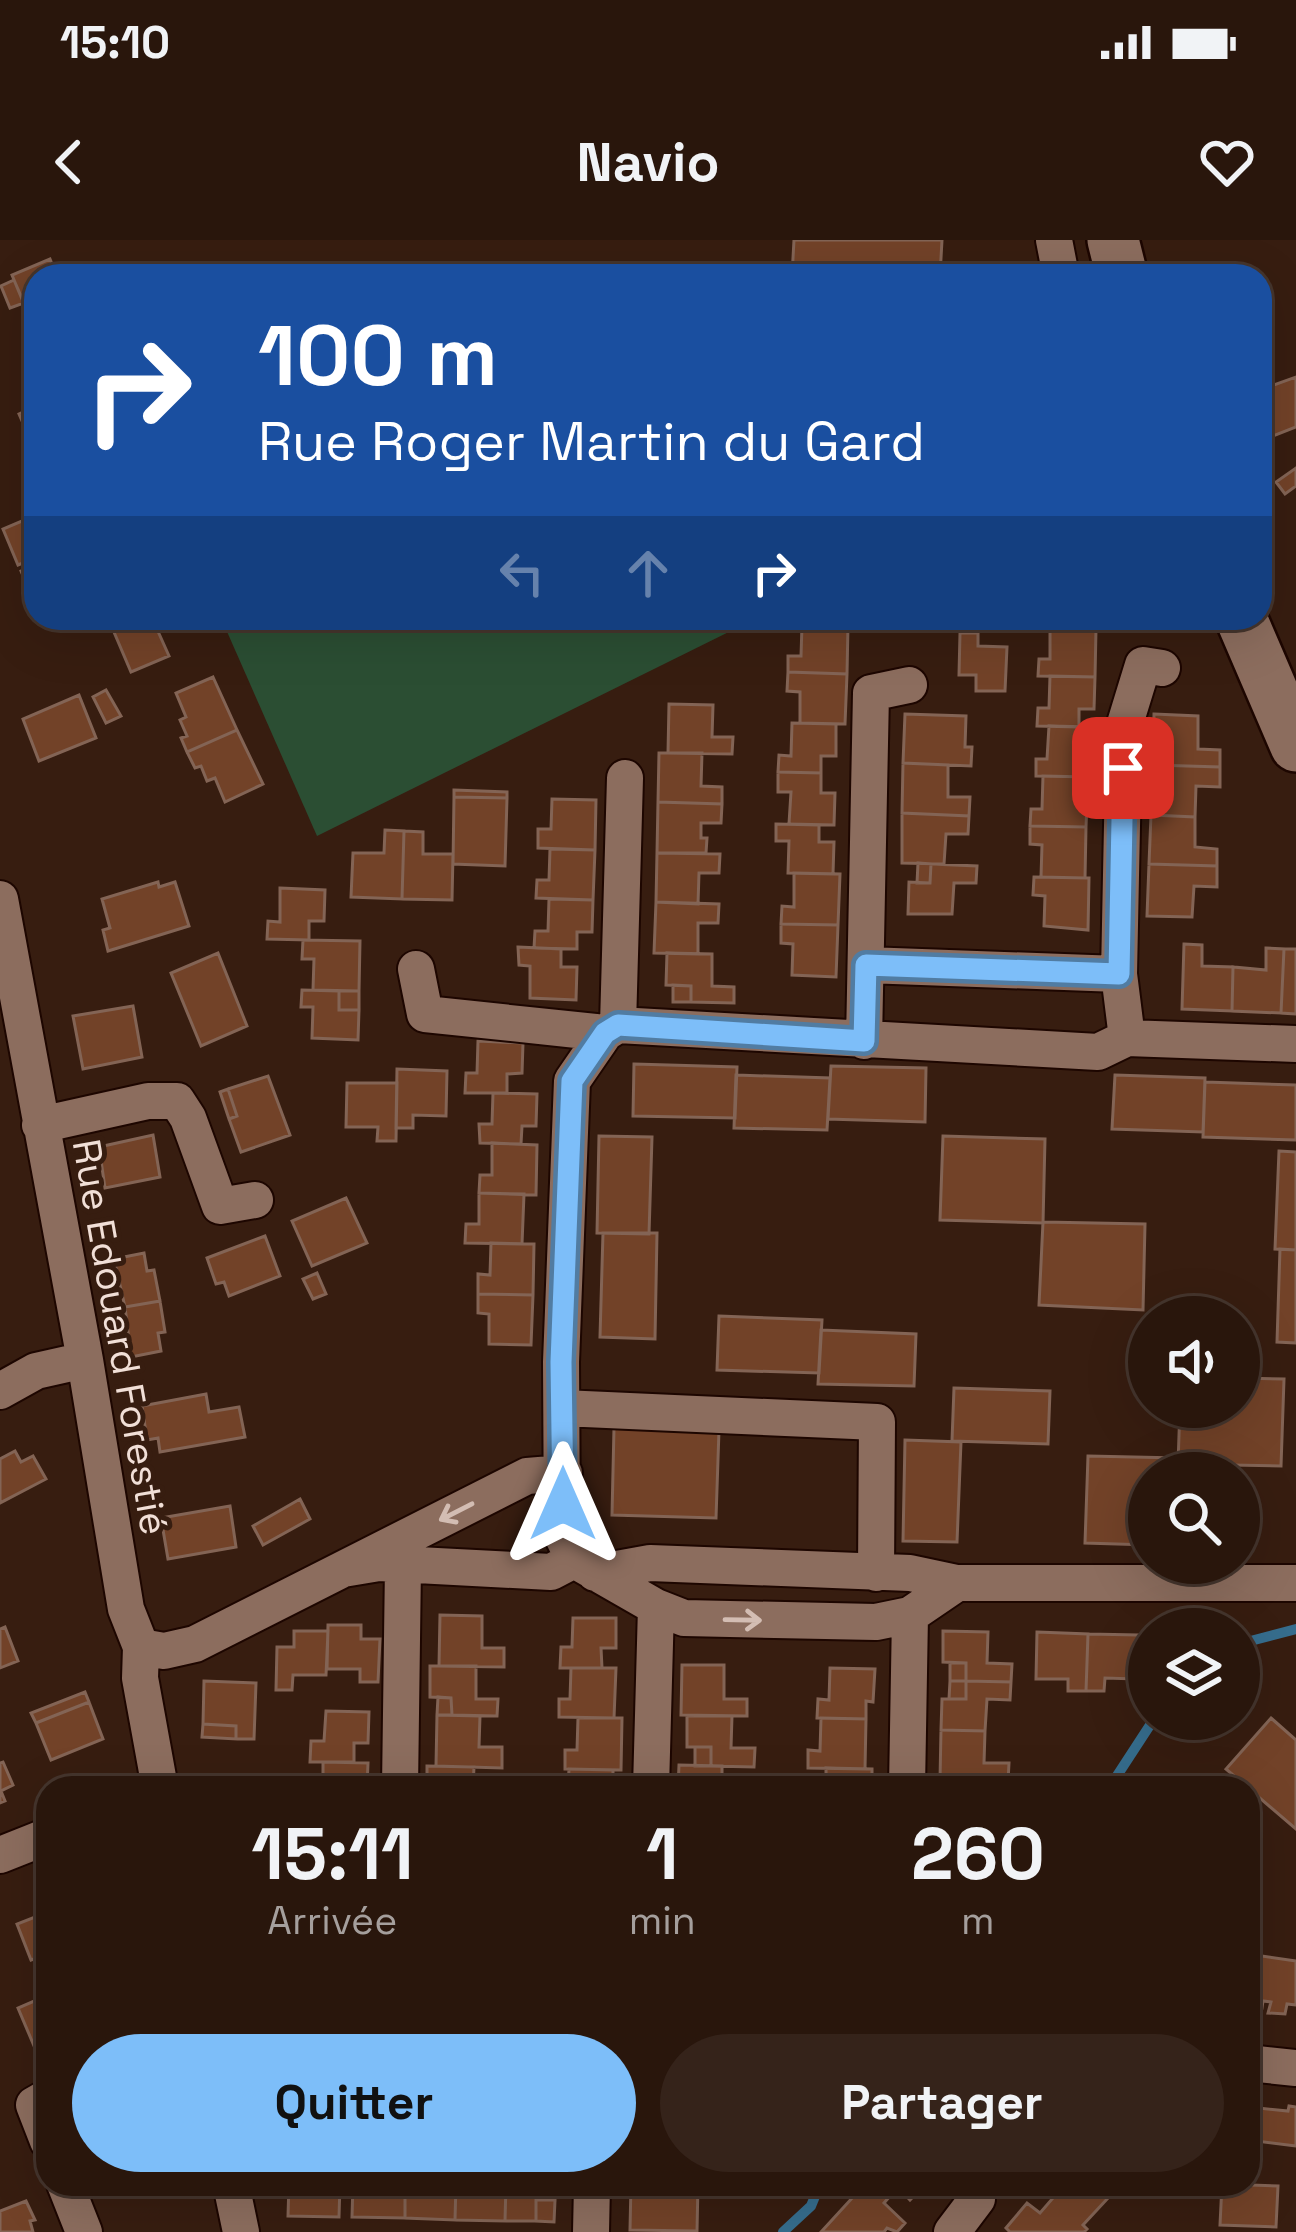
<!DOCTYPE html>
<html lang="fr">
<head>
<meta charset="utf-8">
<style>
	:root { --surface:#29160c; --page:#35231a; --text:#f1f3f6; --muted:#a59f9d; --line:#45352d; --accent:#7dbef9 }
	body { margin:0; font-family:"Space Grotesk",sans-serif; background:var(--page); color:var(--text); height:100vh; display:flex; flex-direction:column; font-size:45px; white-space:nowrap }
	* { box-sizing:border-box; margin:0 }
	p { font-size:39px; color:var(--muted) }
	.icon { flex:none; width:66px; height:66px; fill:none; stroke:currentColor; stroke-width:2; stroke-linecap:round; stroke-linejoin:round }
	.map { position:relative; flex:1; overflow:hidden }
	.side { position:absolute; left:36px; top:1536px; width:1224px; height:420px; display:flex; flex-direction:column; background:var(--surface); border-radius:36px; box-shadow:0 12px 48px #0002,0 0 0 3px var(--line) }
	.side>* { flex:none }
	.top-card { position:absolute; left:24px; top:24px; width:1248px; height:366px; border-radius:36px; box-shadow:0 12px 48px #0002,0 0 0 3px var(--line); background:#1a4fa0; color:#fff; overflow:hidden }
	.buttons { position:absolute; left:1128px; top:1056px; display:grid; gap:24px }
	.buttons a { display:grid; place-items:center; width:132px; height:132px; border-radius:50%; background:var(--surface); box-shadow:0 12px 48px #0002,0 0 0 3px var(--line); font-size:60px }
	.pin { position:absolute; display:grid; place-items:center; width:102px; height:102px; color:#fff; margin:-51px; border-radius:24px; box-shadow:0 6px 18px #0006 }
	.me { position:absolute; width:132px; margin:-66px; rotate:0deg; stroke-linejoin:round; filter:drop-shadow(0 0 9px #0008) }
	.turn { display:flex; align-items:center; gap:42px; height:252px; padding:0 36px; font-size:54px }
	.turn .icon { width:156px; height:156px; stroke-width:2.5 }
	.turn b { display:block; font-size:84px; line-height:102px }
	.lanes { display:flex; align-items:center; height:114px; padding:0 36px; background:#0003; justify-content:center; gap:60px; direction:ltr }
	.lanes .off { opacity:.35 }
	.eta { display:flex; justify-content:space-evenly; align-items:center; height:204px; text-align:center }
	.eta b { font-size:72px; font-weight:600; line-height:84px }
	.cta { display:flex; gap:24px; margin-top:auto; padding:24px 36px }
	.cta a { flex:1; height:138px; border-radius:72px; background:var(--accent); color:#111; font-size:48px; font-weight:600; line-height:138px; text-align:center }
	.cta a+a { background:var(--page); color:var(--text) }
	.status { display:flex; justify-content:space-between; align-items:center; height:84px; padding:0 60px; background:var(--surface); direction:ltr }
	.status svg { height:33px; fill:currentColor }
	header { display:flex; justify-content:space-between; align-items:center; height:156px; padding:0 36px; background:var(--surface); font-size:54px; font-weight:600 }
	.map>svg:first-child { display:block }
</style>
</head>
<body>
<div class="status"><b>15:10</b><svg viewBox="0 0 49 12"><path d="M0 12V9h3v3zM5 12V6h3v6zM10 12V3h3v9zM15 12V0h3v12zM26 1h20v11H26zM47 4h2v5h-2z"/></svg></div>
<header><svg class="icon" aria-label="back" viewBox="0 0 24 24"><path d="M15 5l-7 7 7 7"/></svg>Navio<svg class="icon" aria-label="heart" viewBox="0 0 24 24"><path d="M12 20l-8-8c-3-5 5-10 8-4 3-6 11-1 8 4z"/></svg></header>
<div class="map">
<svg width="1296" height="1992" viewBox="0 0 1296 1992">
	<rect width="100%" height="100%" fill="#371d10"/>
	<path fill="#2b4e33" d="M 221,378 L 757,378 L 317,596 Z"/>
	<g fill="none" stroke-linecap="round" stroke-linejoin="round">
		<path stroke="#366d8d" stroke-width="10" d="M 1239,1404 L 1296,1389
			M 1109,1548 L 1154,1479
			M 783,1992 L 811,1966 L 820,1944"/>
	</g>
	<path fill="#724228" stroke="#836455" stroke-width="3" d="M 794,0 L 942,0 L 940,36 L 792,36 Z
		M 50,19 L 57,36 L 36,36 L 36,93 L 12,35 Z
		M 14,40 L 24,63 L 10,68 L 1,46 Z
		M 1296,137 L 1296,187 L 1260,201 L 1260,150 Z
		M 36,166 L 36,213 L 19,174 Z
		M 1296,228 L 1296,246 L 1285,254 L 1276,242 Z
		M 36,275 L 36,366 L 21,331 L 35,325 L 33,319 L 18,325 L 3,289 Z
		M 108,378 L 152,378 L 169,416 L 131,432 Z
		M 823,378 L 855,378 L 854,385 L 848,385 L 847,434 L 788,432 L 788,416 L 801,416 L 802,385 L 823,385 Z
		M 897,378 L 947,378 L 946,385 L 897,383 Z
		M 1050,388 L 1096,389 L 1095,437 L 1038,436 L 1039,419 L 1050,419 Z
		M 960,393 L 978,393 L 978,406 L 1007,407 L 1005,451 L 976,451 L 976,435 L 959,435 Z
		M 788,432 L 847,434 L 845,484 L 800,483 L 800,452 L 787,451 Z
		M 1050,436 L 1095,437 L 1094,469 L 1079,469 L 1079,487 L 1037,486 L 1038,468 L 1049,468 Z
		M 213,437 L 237,490 L 187,512 L 181,498 L 187,496 L 180,480 L 186,477 L 176,453 Z
		M 106,450 L 121,476 L 106,483 L 93,457 Z
		M 79,455 L 96,498 L 39,521 L 23,479 Z
		M 669,464 L 713,465 L 712,497 L 733,497 L 732,514 L 668,513 Z
		M 905,474 L 966,476 L 965,507 L 972,507 L 971,526 L 903,523 Z
		M 1154,474 L 1198,476 L 1198,509 L 1220,510 L 1220,527 L 1153,525 Z
		M 792,483 L 836,484 L 836,516 L 821,516 L 821,533 L 778,532 L 779,515 L 791,516 Z
		M 1049,486 L 1094,487 L 1093,537 L 1036,536 L 1036,519 L 1047,519 Z
		M 237,490 L 263,544 L 225,562 L 215,538 L 207,541 L 201,526 L 195,528 L 187,512 Z
		M 659,513 L 702,513 L 701,546 L 722,547 L 722,564 L 658,562 Z
		M 903,523 L 948,525 L 948,557 L 970,557 L 969,576 L 902,573 Z
		M 1153,525 L 1220,527 L 1220,547 L 1196,546 L 1195,577 L 1151,575 Z
		M 778,532 L 821,533 L 821,553 L 835,553 L 834,585 L 789,584 L 791,552 L 778,552 Z
		M 1043,536 L 1088,537 L 1086,587 L 1030,586 L 1031,569 L 1042,569 Z
		M 454,550 L 507,552 L 507,558 L 454,557 Z
		M 454,557 L 507,558 L 505,626 L 453,624 Z
		M 552,559 L 596,560 L 595,610 L 538,608 L 538,589 L 551,589 Z
		M 658,562 L 722,564 L 721,583 L 701,583 L 701,598 L 707,598 L 706,613 L 657,613 Z
		M 902,573 L 969,576 L 968,594 L 946,594 L 944,624 L 902,623 Z
		M 1151,575 L 1195,577 L 1195,607 L 1217,609 L 1217,626 L 1149,624 Z
		M 776,584 L 819,585 L 819,602 L 834,602 L 833,634 L 788,633 L 789,601 L 776,601 Z
		M 1030,586 L 1086,587 L 1085,638 L 1041,637 L 1042,605 L 1030,604 Z
		M 385,590 L 404,591 L 402,659 L 351,657 L 353,613 L 384,613 Z
		M 404,591 L 423,592 L 423,614 L 453,614 L 452,660 L 402,659 Z
		M 550,609 L 595,610 L 593,660 L 536,658 L 537,640 L 549,640 Z
		M 657,613 L 720,614 L 719,633 L 699,633 L 698,664 L 656,662 Z
		M 918,623 L 931,624 L 930,643 L 917,643 Z
		M 931,624 L 977,626 L 976,643 L 954,643 L 952,674 L 908,674 L 909,642 L 930,643 Z
		M 1149,624 L 1217,626 L 1217,647 L 1194,646 L 1192,677 L 1147,676 Z
		M 794,633 L 840,634 L 838,685 L 781,684 L 782,666 L 794,667 Z
		M 1034,637 L 1089,638 L 1088,690 L 1044,686 L 1045,656 L 1033,655 Z
		M 158,642 L 159,647 L 175,642 L 189,686 L 108,711 L 103,690 L 110,688 L 102,659 Z
		M 280,648 L 325,650 L 324,681 L 309,681 L 309,700 L 267,699 L 268,681 L 280,682 Z
		M 549,659 L 593,660 L 592,692 L 577,692 L 577,709 L 534,708 L 535,691 L 548,691 Z
		M 656,662 L 719,664 L 718,683 L 698,683 L 698,714 L 654,713 Z
		M 781,684 L 838,685 L 836,737 L 792,735 L 793,704 L 781,703 Z
		M 303,700 L 360,701 L 359,751 L 313,750 L 314,719 L 302,719 Z
		M 1184,704 L 1202,705 L 1202,726 L 1233,727 L 1232,771 L 1182,769 Z
		M 518,707 L 561,709 L 561,727 L 577,727 L 576,760 L 530,758 L 530,726 L 519,725 Z
		M 1266,708 L 1284,709 L 1281,773 L 1232,771 L 1233,727 L 1266,730 Z
		M 1284,709 L 1296,709 L 1296,774 L 1281,773 Z
		M 218,713 L 247,786 L 201,806 L 171,733 Z
		M 667,713 L 712,714 L 712,746 L 734,747 L 734,763 L 691,762 L 691,746 L 666,745 Z
		M 673,745 L 691,746 L 691,762 L 673,762 Z
		M 302,750 L 339,751 L 339,770 L 359,770 L 358,800 L 312,798 L 313,767 L 301,767 Z
		M 339,751 L 359,751 L 359,770 L 339,770 Z
		M 133,766 L 142,817 L 83,829 L 73,776 Z
		M 478,801 L 523,803 L 522,833 L 507,834 L 507,853 L 465,853 L 466,833 L 477,833 Z
		M 634,824 L 737,827 L 735,878 L 633,876 Z
		M 831,826 L 926,828 L 925,882 L 828,879 Z
		M 397,829 L 447,831 L 446,876 L 413,875 L 413,888 L 396,888 Z
		M 736,835 L 830,838 L 827,890 L 734,888 Z
		M 1115,835 L 1205,838 L 1203,892 L 1112,889 Z
		M 268,836 L 290,895 L 241,912 L 229,879 L 237,876 L 228,849 Z
		M 1205,842 L 1296,845 L 1296,900 L 1203,897 Z
		M 347,843 L 397,843 L 396,901 L 377,901 L 378,887 L 346,887 Z
		M 228,849 L 237,876 L 229,879 L 220,852 Z
		M 493,853 L 537,854 L 536,886 L 522,886 L 521,904 L 480,903 L 479,884 L 492,884 Z
		M 153,895 L 160,937 L 105,948 L 99,907 Z
		M 599,896 L 652,897 L 649,994 L 597,993 Z
		M 943,896 L 1045,899 L 1043,983 L 940,980 Z
		M 492,903 L 537,905 L 536,955 L 479,953 L 480,935 L 492,935 Z
		M 1279,911 L 1296,912 L 1296,1010 L 1275,1009 Z
		M 479,953 L 524,954 L 522,1004 L 465,1003 L 466,984 L 479,984 Z
		M 346,958 L 367,1003 L 312,1026 L 292,981 Z
		M 1043,982 L 1145,984 L 1143,1070 L 1039,1065 Z
		M 603,993 L 657,993 L 655,1099 L 600,1097 Z
		M 265,996 L 280,1036 L 229,1056 L 224,1042 L 216,1044 L 207,1018 Z
		M 491,1003 L 534,1004 L 533,1055 L 478,1054 L 478,1034 L 490,1035 Z
		M 1280,1009 L 1296,1010 L 1296,1103 L 1277,1102 Z
		M 144,1013 L 147,1031 L 154,1030 L 160,1061 L 125,1067 L 114,1019 Z
		M 317,1033 L 326,1054 L 313,1059 L 303,1039 Z
		M 478,1054 L 533,1055 L 531,1105 L 489,1104 L 489,1074 L 478,1073 Z
		M 160,1061 L 165,1092 L 158,1093 L 161,1111 L 131,1117 L 125,1067 Z
		M 719,1076 L 822,1080 L 819,1133 L 717,1130 Z
		M 821,1090 L 916,1094 L 914,1146 L 818,1144 Z
		M 1239,1138 L 1284,1139 L 1281,1226 L 1178,1224 L 1180,1167 L 1239,1167 Z
		M 954,1148 L 1050,1151 L 1048,1204 L 952,1201 Z
		M 206,1154 L 209,1172 L 239,1167 L 245,1197 L 160,1212 L 158,1198 L 147,1200 L 142,1166 Z
		M 614,1188 L 719,1190 L 716,1278 L 612,1275 Z
		M 905,1200 L 961,1202 L 957,1302 L 903,1301 Z
		M 15,1211 L 21,1222 L 33,1216 L 46,1239 L 0,1263 L 0,1219 Z
		M 1088,1216 L 1178,1218 L 1177,1233 L 1149,1233 L 1149,1305 L 1085,1303 Z
		M 300,1259 L 310,1279 L 263,1305 L 253,1286 Z
		M 230,1266 L 236,1307 L 168,1319 L 161,1278 Z
		M 440,1375 L 482,1376 L 482,1408 L 504,1408 L 504,1427 L 439,1426 Z
		M 573,1378 L 616,1378 L 616,1408 L 601,1408 L 602,1428 L 560,1428 L 561,1407 L 572,1407 Z
		M 328,1385 L 361,1385 L 361,1399 L 380,1399 L 378,1442 L 360,1442 L 360,1429 L 327,1429 Z
		M 5,1387 L 18,1421 L 0,1428 L 0,1389 Z
		M 294,1391 L 328,1391 L 326,1435 L 293,1435 L 292,1450 L 276,1450 L 277,1407 L 294,1407 Z
		M 943,1391 L 988,1392 L 987,1423 L 1012,1424 L 1011,1442 L 966,1441 L 966,1423 L 943,1422 Z
		M 1037,1392 L 1088,1394 L 1086,1451 L 1068,1451 L 1068,1439 L 1036,1439 Z
		M 1088,1394 L 1138,1395 L 1136,1439 L 1105,1438 L 1104,1451 L 1086,1451 Z
		M 950,1423 L 966,1423 L 966,1441 L 950,1441 Z
		M 682,1425 L 724,1425 L 724,1459 L 747,1459 L 747,1476 L 681,1475 Z
		M 430,1426 L 476,1426 L 476,1459 L 498,1459 L 497,1476 L 452,1475 L 451,1458 L 430,1457 Z
		M 571,1428 L 616,1428 L 614,1478 L 559,1477 L 559,1459 L 570,1459 Z
		M 830,1428 L 875,1429 L 873,1462 L 866,1461 L 866,1479 L 817,1478 L 818,1459 L 829,1460 Z
		M 204,1441 L 256,1443 L 254,1499 L 236,1499 L 236,1486 L 203,1484 Z
		M 950,1441 L 966,1441 L 966,1459 L 949,1459 Z
		M 966,1441 L 1011,1442 L 1010,1460 L 987,1459 L 985,1491 L 941,1490 L 942,1459 L 966,1459 Z
		M 85,1452 L 89,1462 L 36,1483 L 31,1473 Z
		M 438,1457 L 451,1458 L 452,1475 L 437,1475 Z
		M 89,1462 L 103,1499 L 51,1520 L 36,1483 Z
		M 326,1471 L 369,1472 L 368,1503 L 354,1503 L 354,1522 L 310,1522 L 311,1501 L 324,1501 Z
		M 437,1475 L 480,1476 L 479,1507 L 502,1507 L 502,1528 L 436,1526 Z
		M 687,1476 L 732,1476 L 731,1508 L 755,1508 L 754,1527 L 711,1526 L 711,1507 L 687,1507 Z
		M 578,1478 L 622,1478 L 621,1530 L 565,1529 L 565,1510 L 577,1510 Z
		M 821,1478 L 866,1479 L 865,1529 L 808,1528 L 808,1510 L 820,1511 Z
		M 1271,1478 L 1296,1500 L 1296,1589 L 1226,1529 Z
		M 203,1484 L 236,1486 L 236,1499 L 202,1497 Z
		M 941,1490 L 985,1491 L 984,1523 L 1009,1523 L 1008,1542 L 940,1540 Z
		M 695,1507 L 711,1507 L 711,1526 L 695,1526 Z
		M 3,1522 L 13,1545 L 1,1551 L 5,1561 L 0,1563 L 0,1523 Z
		M 323,1522 L 368,1523 L 367,1548 L 323,1548 Z
		M 679,1525 L 722,1526 L 722,1548 L 678,1548 Z
		M 427,1526 L 474,1527 L 473,1548 L 427,1548 Z
		M 826,1528 L 872,1529 L 872,1548 L 826,1548 Z
		M 569,1529 L 613,1530 L 613,1548 L 568,1548 Z
		M 213,1538 L 263,1539 L 263,1548 L 212,1548 Z
		M 940,1540 L 1008,1542 L 1008,1548 L 940,1548 Z
		M 48,1672 L 48,1714 L 31,1720 L 17,1684 Z
		M 1248,1714 L 1296,1721 L 1296,1765 L 1287,1764 L 1285,1774 L 1268,1773 L 1271,1762 L 1263,1761 L 1262,1768 L 1248,1766 Z
		M 48,1755 L 48,1808 L 37,1813 L 18,1768 Z
		M 1248,1862 L 1258,1863 L 1258,1868 L 1288,1871 L 1289,1866 L 1296,1867 L 1296,1906 L 1248,1900 Z
		M 289,1944 L 340,1944 L 339,1977 L 288,1976 Z
		M 353,1944 L 405,1944 L 405,1978 L 352,1977 Z
		M 405,1944 L 456,1944 L 455,1980 L 405,1978 Z
		M 456,1944 L 506,1944 L 505,1981 L 455,1980 Z
		M 506,1944 L 555,1944 L 555,1960 L 536,1960 L 536,1981 L 505,1981 Z
		M 631,1944 L 698,1944 L 697,1991 L 630,1990 Z
		M 865,1944 L 925,1944 L 910,1960 L 898,1947 L 884,1963 L 905,1983 L 897,1992 L 887,1988 L 884,1992 L 821,1992 Z
		M 1043,1944 L 1121,1944 L 1083,1985 L 1087,1989 L 1084,1992 L 1010,1992 L 1006,1988 L 1027,1963 L 1040,1973 L 1053,1958 Z
		M 1222,1944 L 1278,1946 L 1276,1987 L 1220,1985 Z
		M 536,1960 L 555,1960 L 554,1982 L 536,1981 Z
		M 26,1961 L 35,1980 L 30,1981 L 33,1992 L 0,1992 L 0,1971 Z"/>
	<g fill="none" stroke-linecap="round" stroke-linejoin="round">
		<g stroke="#1d0600" stroke-width="40">
			<path id="street" d="M 1054,0 L 1061,36
				M 0,659 L 85,1120 L 126,1369 L 141,1407 L 140,1438 L 160,1548
				M 866,725 L 1119,734
				M 416,729 L 425,774 L 605,793
				M 618,785 L 625,538
				M 1127,798 L 1119,734 L 1124,487 L 1143,425 L 1162,428
				M 864,801 L 871,453 L 909,445
				M 40,885 L 148,861 L 177,861 L 188,878 L 220,966 L 255,960
				M 0,1151 L 36,1131 L 85,1120
				M 562,1168 L 877,1182 L 876,1333
				M 574,1320 L 562,1295 L 561,1122 L 572,841 L 605,793 L 618,785 L 1098,812 L 1127,798 L 1296,804
				M 343,1329 L 379,1323 L 551,1332 L 574,1320 L 656,1367 L 684,1378 L 876,1382 L 910,1375 L 957,1343
				M 595,1333 L 650,1323 L 910,1333 L 957,1343 L 1296,1343
				M 141,1407 L 164,1411 L 195,1404 L 527,1236 L 564,1233
				M 400,1548 L 403,1325
				M 651,1548 L 656,1367
				M 907,1548 L 910,1375
				M 0,1615 L 48,1596
				M 1248,1823 L 1296,1828
				M 48,1857 L 34,1865 L 48,1901
				M 65,1944 L 84,1992
				M 231,1944 L 241,1992
				M 591,1992 L 592,1944
				M 952,1992 L 977,1959"/>
		</g>
		<g stroke="#1d0600" stroke-width="56">
			<path id="secondary" d="M 1113,0 L 1122,36
				M 1241,378 L 1296,506"/>
		</g>
		<use href="#street" stroke="#8c6d5e" stroke-width="36"/>
		<use href="#secondary" stroke="#8c6d5e" stroke-width="51"/>
	</g>
	<defs><path id="oneway-shaft" d="M-6 0H5M1.5-3L5.5 0L1.5 3" fill="none" stroke-width="1.6" stroke-linecap="round" stroke-linejoin="round" transform="scale(3)"/></defs>
	<g stroke="#d3bdb3">
		<use href="#oneway-shaft" transform="translate(456 1272) rotate(153)"/>
		<use href="#oneway-shaft" transform="translate(743 1380) rotate(1)"/>
	</g>
	<g fill="none" stroke-linecap="round" stroke-linejoin="round">
		<g stroke="#517ca2" stroke-width="30">
			<path id="route" d="M 563,1264 L 561,1122 L 572,841 L 605,793 L 618,785 L 864,801 L 866,725 L 1119,734 L 1123,528"/>
		</g>
		<use href="#route" stroke="#7dbef9" stroke-width="21"/>
	</g>
	<g text-anchor="middle" stroke-width="10" stroke-linejoin="round" paint-order="stroke">
		<g font-size="39" fill="#f1dfd7" stroke="#371d10">
			<text transform="translate(121 1097) rotate(80)" y="14">Rue Edouard Forestié</text>
		</g>
	</g>
</svg>
<div class="buttons">
<a><svg class="icon" aria-label="sound" viewBox="0 0 24 24"><path d="M4 9h4l5-4v14l-5-4H4zM17 9q2 3 0 6"/></svg></a>
<a><svg class="icon" aria-label="search" viewBox="0 0 24 24"><circle cx="10" cy="10" r="6"/><path d="M15 15l6 6"/></svg></a>
<a><svg class="icon" aria-label="layers" viewBox="0 0 24 24"><path d="M12 4l9 5-9 5-9-5zM3 14l9 5 9-5"/></svg></a>
</div>
<div class="pin" style="left:1123px;top:528px;background:#d93025"><svg class="icon" aria-label="arrive" viewBox="0 0 24 24"><path d="M6 21V4h12l-3 4 3 4H6"/></svg></div>
<svg class="me" style="left:563px;top:1264px" viewBox="-20 -20 40 40"><path d="M0-17L14 15 0 8-14 15z" fill="#7dbef9" stroke="#fff" stroke-width="4"/></svg>
<div class="top-card">
<div class="turn"><svg class="icon" aria-label="right" viewBox="0 0 24 24"><path d="M7 20v-9h11M14 6l5 5-5 5"/></svg><div><b>100 m</b>Rue Roger Martin du Gard</div></div>
<div class="lanes"><svg class="icon off" aria-label="left" viewBox="0 0 24 24"><path d="M17 20v-9H6M10 6l-5 5 5 5"/></svg><svg class="icon off" aria-label="ahead" viewBox="0 0 24 24"><path d="M12 20V5M6 11l6-6 6 6"/></svg><svg class="icon" aria-label="right" viewBox="0 0 24 24"><path d="M7 20v-9h11M14 6l5 5-5 5"/></svg></div>
</div>
<section class="side">
<div class="eta">
<div><b>15:11</b><p>Arrivée</p></div>
<div><b>1</b><p>min</p></div>
<div><b>260</b><p>m</p></div>
</div>
<div class="cta"><a>Quitter</a><a>Partager</a></div>
</section>
</div>
</body>
</html>
